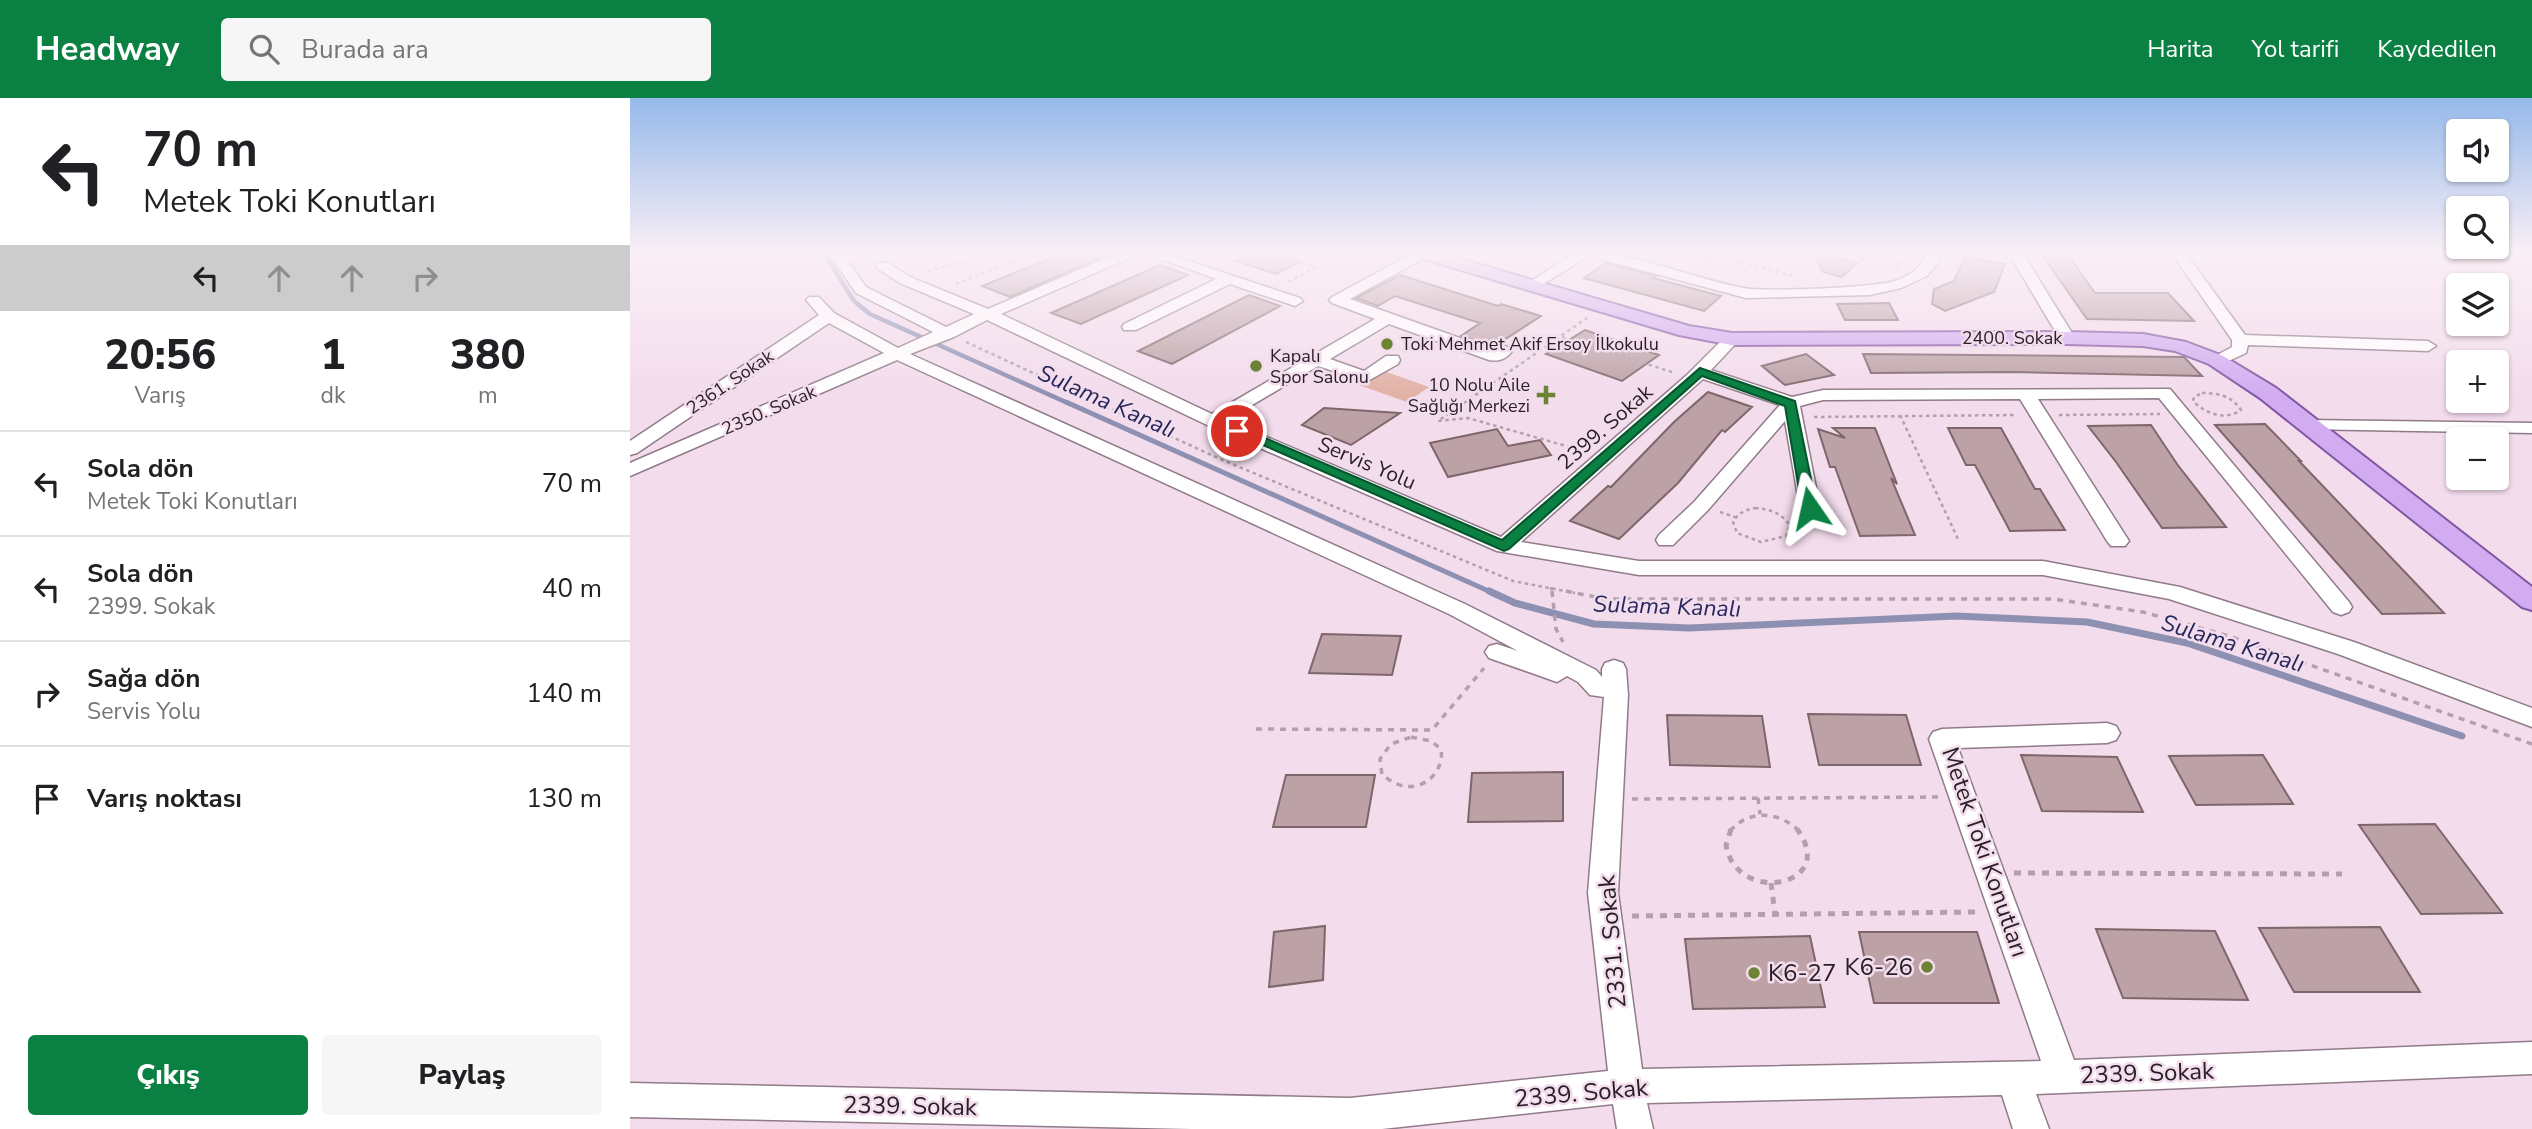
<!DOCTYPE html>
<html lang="tr">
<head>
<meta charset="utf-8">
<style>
	:root { --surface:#fff; --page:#f6f6f6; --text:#202124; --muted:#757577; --line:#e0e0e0; --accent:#0b8043 }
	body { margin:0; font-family:"Nunito Sans",sans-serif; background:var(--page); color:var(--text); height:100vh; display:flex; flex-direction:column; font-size:26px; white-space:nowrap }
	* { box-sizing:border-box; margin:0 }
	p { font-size:23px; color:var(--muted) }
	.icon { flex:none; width:38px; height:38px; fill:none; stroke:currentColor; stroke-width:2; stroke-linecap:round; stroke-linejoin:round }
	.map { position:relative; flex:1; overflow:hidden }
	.drawer { display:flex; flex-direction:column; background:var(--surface); width:630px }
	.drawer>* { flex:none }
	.banner { background:#fff; color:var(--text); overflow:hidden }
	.buttons { position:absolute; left:1816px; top:21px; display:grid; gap:14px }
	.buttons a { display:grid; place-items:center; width:63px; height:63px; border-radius:7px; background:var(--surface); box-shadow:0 2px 5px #0004; font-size:35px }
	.pin { position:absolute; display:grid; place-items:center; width:60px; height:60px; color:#fff; margin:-30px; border:4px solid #fff; border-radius:50%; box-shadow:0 2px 7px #0007 }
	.me { position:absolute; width:77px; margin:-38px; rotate:349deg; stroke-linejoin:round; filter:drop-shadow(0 0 5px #0008) }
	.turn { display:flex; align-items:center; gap:24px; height:147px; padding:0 28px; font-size:32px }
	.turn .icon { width:91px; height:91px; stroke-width:2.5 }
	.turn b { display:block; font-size:49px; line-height:60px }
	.lanes { display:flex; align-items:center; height:66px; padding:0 28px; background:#0003; justify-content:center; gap:35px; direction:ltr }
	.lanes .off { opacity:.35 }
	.eta { display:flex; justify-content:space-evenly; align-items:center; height:119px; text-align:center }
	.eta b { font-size:42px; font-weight:800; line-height:49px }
	.primary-button { display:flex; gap:14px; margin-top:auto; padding:14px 28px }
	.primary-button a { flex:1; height:80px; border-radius:7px; background:var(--accent); color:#fff; font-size:28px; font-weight:800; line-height:80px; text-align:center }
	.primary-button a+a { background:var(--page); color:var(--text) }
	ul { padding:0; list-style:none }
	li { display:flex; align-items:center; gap:21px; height:105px; padding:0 28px; border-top:2px solid var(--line) }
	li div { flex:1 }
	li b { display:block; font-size:26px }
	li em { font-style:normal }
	header { display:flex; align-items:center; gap:42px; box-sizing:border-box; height:98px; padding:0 35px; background:var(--accent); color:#fff }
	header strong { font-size:33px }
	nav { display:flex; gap:38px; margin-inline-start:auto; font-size:24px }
	.search { width:490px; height:63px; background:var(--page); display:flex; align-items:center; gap:18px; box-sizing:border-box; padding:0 24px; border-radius:7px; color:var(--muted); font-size:26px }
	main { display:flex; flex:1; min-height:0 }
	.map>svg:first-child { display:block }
</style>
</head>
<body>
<header>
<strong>Headway</strong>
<div class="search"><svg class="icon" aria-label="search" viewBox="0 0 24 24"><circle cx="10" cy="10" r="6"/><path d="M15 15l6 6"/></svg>Burada ara</div>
<nav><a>Harita</a><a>Yol tarifi</a><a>Kaydedilen</a></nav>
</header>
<main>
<section class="drawer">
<div class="banner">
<div class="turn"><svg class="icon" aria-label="left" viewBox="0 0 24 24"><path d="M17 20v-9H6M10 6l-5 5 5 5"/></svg><div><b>70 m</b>Metek Toki Konutları</div></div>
<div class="lanes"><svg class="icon" aria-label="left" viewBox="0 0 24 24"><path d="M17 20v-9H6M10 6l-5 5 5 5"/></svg><svg class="icon off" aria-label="ahead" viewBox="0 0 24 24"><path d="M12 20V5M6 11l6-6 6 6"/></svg><svg class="icon off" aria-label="ahead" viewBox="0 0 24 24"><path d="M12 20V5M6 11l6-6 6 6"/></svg><svg class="icon off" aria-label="right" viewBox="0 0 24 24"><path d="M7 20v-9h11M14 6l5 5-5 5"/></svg></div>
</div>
<div class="eta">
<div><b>20:56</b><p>Varış</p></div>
<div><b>1</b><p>dk</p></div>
<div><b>380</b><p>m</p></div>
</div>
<ul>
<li><svg class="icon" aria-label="left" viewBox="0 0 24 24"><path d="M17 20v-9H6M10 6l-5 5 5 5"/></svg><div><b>Sola dön</b><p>Metek Toki Konutları</p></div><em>70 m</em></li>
<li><svg class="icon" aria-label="left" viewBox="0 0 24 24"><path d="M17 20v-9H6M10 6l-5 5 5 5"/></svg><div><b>Sola dön</b><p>2399. Sokak</p></div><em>40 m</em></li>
<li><svg class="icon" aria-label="right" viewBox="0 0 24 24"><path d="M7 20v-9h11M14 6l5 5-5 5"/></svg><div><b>Sağa dön</b><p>Servis Yolu</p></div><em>140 m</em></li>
<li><svg class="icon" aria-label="arrive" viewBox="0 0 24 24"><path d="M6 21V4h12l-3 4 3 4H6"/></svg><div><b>Varış noktası</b></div><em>130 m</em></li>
</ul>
<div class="primary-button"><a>Çıkış</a><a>Paylaş</a></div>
</section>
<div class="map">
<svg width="1902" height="1031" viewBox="0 0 1902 1031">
	<rect width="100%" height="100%" fill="#f3dcec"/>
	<path fill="#e1b1a5" d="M 751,272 L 799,289 L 777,304 L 729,287 Z"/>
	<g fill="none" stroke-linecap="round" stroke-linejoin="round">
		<path stroke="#8e90b2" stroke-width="4.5" d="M 193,154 L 224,203 L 240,216 L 440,306"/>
		<path stroke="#8e90b2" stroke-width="5" d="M 436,304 L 863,495"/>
		<path stroke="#8e90b2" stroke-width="7" d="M 859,493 L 885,505 L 964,526 L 1059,530 L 1326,518 L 1457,524 L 1557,545 L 1832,638"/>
	</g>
	<path fill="#bca1a6" stroke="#7f666a" stroke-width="2" d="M 437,154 L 483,154 L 380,199 L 352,188 Z
		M 627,154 L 636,154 L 670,164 L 646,176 L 607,163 Z
		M 1410,154 L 1436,154 L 1465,195 L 1538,195 L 1564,223 L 1457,221 Z
		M 1184,155 L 1227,165 L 1212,179 L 1193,174 Z
		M 1335,159 L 1375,166 L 1364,194 L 1315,213 L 1302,206 L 1304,191 L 1324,183 Z
		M 976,165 L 1026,178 L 1023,180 L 1091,198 L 1074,213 L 954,180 Z
		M 530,167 L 558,177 L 451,226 L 421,215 Z
		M 770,177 L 868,208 L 871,206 L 911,218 L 871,244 L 865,243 L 858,247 L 831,238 L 850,225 L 765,198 L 748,208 L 726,200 Z
		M 619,197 L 650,208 L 542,266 L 508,253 Z
		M 1259,205 L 1268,222 L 1215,222 L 1207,206 Z
		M 955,232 L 1029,257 L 992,283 L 916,256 Z
		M 1176,256 L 1204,277 L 1155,287 L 1132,268 Z
		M 1233,256 L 1554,259 L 1572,278 L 1383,274 L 1241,275 Z
		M 1078,294 L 1122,309 L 1095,334 L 1092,332 L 1048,385 L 989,441 L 940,423 L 978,388 L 981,389 L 1044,324 Z
		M 694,310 L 770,315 L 721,347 L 672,327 Z
		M 1635,326 L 1671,363 L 1669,363 L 1814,515 L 1752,516 L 1585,327 Z
		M 1521,327 L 1547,366 L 1596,429 L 1532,430 L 1486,364 L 1458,328 Z
		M 1203,330 L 1245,330 L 1267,386 L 1261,380 L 1285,437 L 1230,438 L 1205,369 L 1200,369 L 1188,331 L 1215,340 Z
		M 1318,330 L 1371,330 L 1405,391 L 1410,391 L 1435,432 L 1380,433 L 1345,367 L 1336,367 Z
		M 867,331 L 878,348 L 910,342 L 921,357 L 818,379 L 800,345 Z
		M 692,536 L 771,538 L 762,577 L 679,575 Z
		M 1178,616 L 1276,617 L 1291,667 L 1189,667 Z
		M 1037,617 L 1132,618 L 1140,669 L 1040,667 Z
		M 1391,657 L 1487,659 L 1513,714 L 1412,713 Z
		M 1633,657 L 1663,706 L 1566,707 L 1539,658 Z
		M 933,674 L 933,723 L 838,724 L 842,675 Z
		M 656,677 L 745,677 L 736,729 L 643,729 Z
		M 1805,726 L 1872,815 L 1791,816 L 1729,727 Z
		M 695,828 L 693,882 L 639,889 L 644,834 Z
		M 1750,829 L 1790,894 L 1664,894 L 1629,830 Z
		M 1466,831 L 1585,833 L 1618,902 L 1493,900 Z
		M 1229,834 L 1347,834 L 1369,905 L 1244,905 Z
		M 1180,838 L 1195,909 L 1063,911 L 1055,841 Z"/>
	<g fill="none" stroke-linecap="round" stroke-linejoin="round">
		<g stroke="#8f7b89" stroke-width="3">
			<path id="minor" d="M 198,154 L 212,154 L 236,189 L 316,229 L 344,216 L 270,185 L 248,171 L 246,168 L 248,165 L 258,165 L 280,179 L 358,211 L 490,154 L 508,154 L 506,157 L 371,216 L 582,316 L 745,221 L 702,205 L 699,202 L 702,199 L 785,154 L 799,154 L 798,158 L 720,201 L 858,250 L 866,245 C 872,247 879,248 882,253 C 877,261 868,264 859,262 L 759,226 L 700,261 L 734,273 L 756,258 L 768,258 L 770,262 L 768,266 L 736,284 L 688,268 L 597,322 L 871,439 L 1057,277 L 1096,238 L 1102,236 L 1110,241 L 1081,272 L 1162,299 L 1193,292 L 1540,291 L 1719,504 L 1722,509 L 1719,514 L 1711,517 L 1703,514 L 1529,300 L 1408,301 L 1499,443 L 1495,448 L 1481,448 L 1477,443 L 1390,301 L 1193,302 L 1170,308 L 1190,410 L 1187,414 L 1173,414 L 1170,410 L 1155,323 L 1078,412 L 1043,447 L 1029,447 L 1026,442 L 1029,437 L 1064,404 L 1150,307 L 1073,281 L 891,444 L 1009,463 L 1413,463 L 1550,489 L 1724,544 L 1902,610 L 1902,629 L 1708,556 L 1539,501 L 1413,477 L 1009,477 L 867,453 L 577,327 L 357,222 L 324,239 L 280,256 L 835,506 L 966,572 L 972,579 L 972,571 L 975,565 L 984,562 L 993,565 L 996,571 L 998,597 L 988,795 L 1012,971 L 1411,963 L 1299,641 L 1303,634 L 1312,631 L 1477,625 L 1486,628 L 1490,635 L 1486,642 L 1477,645 L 1328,650 L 1444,962 L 1902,944 L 1902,976 L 1406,996 L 1419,1031 L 1383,1031 L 1372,997 L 1017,1005 L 1023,1031 L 987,1031 L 983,1006 L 752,1031 L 561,1031 L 0,1019 L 0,985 L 720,1000 L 978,973 L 958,795 L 974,599 L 960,597 L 948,584 L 937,578 L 927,584 L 859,560 L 855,554 L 859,548 L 867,546 L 888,553 L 819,516 L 267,262 L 0,378 L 0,365 L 254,255 L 199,225 L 7,355 L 0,357 L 0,343 L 189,217 L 176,202 L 179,199 L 189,199 L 204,215 L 268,250 L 303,234 L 226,195 Z
				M 512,154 L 532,154 L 670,200 L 673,203 L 665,208 L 600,186 L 506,232 L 494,232 L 492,229 L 494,226 L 586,181 Z
				M 947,154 C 1004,154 1058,179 1113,190 C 1135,194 1247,190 1268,182 C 1282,176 1292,169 1296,154 L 1310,154 L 1308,164 L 1297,178 L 1271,190 L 1240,197 L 1116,200 L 959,158 L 905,191 L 900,192 L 893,188 Z
				M 1220,154 L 1240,154 L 1242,156 L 1235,160 Z
				M 1378,154 L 1392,154 L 1445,240 L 1443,243 L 1431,243 Z
				M 1541,154 L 1555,154 L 1615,237 L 1798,243 L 1806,248 L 1798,253 L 1618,247 L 1616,255 L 1592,266 L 1580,266 L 1578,262 L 1602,249 L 1602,242 Z
				M 1678,322 L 1902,325 L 1902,335 L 1672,331 L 1669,327 L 1672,323 Z"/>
		</g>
		<g stroke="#8256a3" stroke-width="4">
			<path id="major" d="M 781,154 L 807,154 L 1059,228 L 1102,235 L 1437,234 L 1513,236 L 1556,244 L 1593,258 L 1646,290 L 1902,489 L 1902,512 L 1892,509 L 1630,300 L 1579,266 L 1545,253 L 1513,248 L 1437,246 L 1102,247 L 1049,237 L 784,158 Z"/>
		</g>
		<path stroke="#b2a0ad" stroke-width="2.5" stroke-dasharray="3.5 3.5" stroke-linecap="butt" d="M 638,154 L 686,169
			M 1058,154 L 1084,160 L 1070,170
			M 1071,154 L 1167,179
			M 1265,170 L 1275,162 L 1277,154
			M 298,173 L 372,154
			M 658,184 L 687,169
			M 326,186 L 406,154
			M 932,239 L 1045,275
			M 336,244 L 590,361 L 883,483 L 945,495
			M 1572,295 C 1588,295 1602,298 1611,312 C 1595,323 1576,316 1563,303 L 1564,299 Z
			M 1270,317 L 1328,441
			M 1429,317 L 1530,316
			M 1184,319 L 1386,317
			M 954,353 L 838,320 L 808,323 L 957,220
			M 1125,410 C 1140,411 1152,415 1160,428 L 1156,438 L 1131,444 L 1107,435 L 1103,424 C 1108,415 1115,412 1125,410 Z
			M 1090,414 L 1105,419
			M 921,489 L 922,495"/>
		<path stroke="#b2a0ad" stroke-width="3.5" stroke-dasharray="6 6" stroke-linecap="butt" d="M 922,493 L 926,531 L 933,544
			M 936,493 L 975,501 L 1423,501 L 1513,514 L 1599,538 L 1902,646
			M 626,631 L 802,632 L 854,570
			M 781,639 L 801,643 L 811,651 C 815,675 791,696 767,686 C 762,684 757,680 752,677 L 750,661 L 761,646 Z
			M 1128,700 L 1130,716
			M 1002,701 L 1310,699
			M 1100,733 C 1119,711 1149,713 1169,733"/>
		<path stroke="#b2a0ad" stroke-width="5" stroke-dasharray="7 7" stroke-linecap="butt" d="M 1101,731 L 1096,747 C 1106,808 1210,789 1167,731
			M 1384,775 L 1712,776
			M 1141,785 L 1145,816
			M 1002,818 L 1348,814"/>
		<use href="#minor" fill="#fff" fill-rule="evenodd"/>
		<use href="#major" fill="#d1acf1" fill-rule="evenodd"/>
	</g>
	<linearGradient id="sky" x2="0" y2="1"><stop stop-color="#95b9ea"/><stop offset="0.52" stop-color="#faeff6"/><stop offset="1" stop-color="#faeff6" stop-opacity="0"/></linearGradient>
	<rect width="1902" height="298" fill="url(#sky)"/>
	<path fill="#0b8043" stroke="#07532c" stroke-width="2" d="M 1070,270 L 1165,303 L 1187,410 L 1185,413 L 1180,415 L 1172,410 L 1155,308 L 1072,278 L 879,451 L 874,453 L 601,333 L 603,330 L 612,330 L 872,442 Z"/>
	<g fill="#6d8334" stroke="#f3dcec" stroke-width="2.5">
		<circle cx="757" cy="246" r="7"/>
		<circle cx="626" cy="268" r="7"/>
		<path d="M912.5 286.5h7v7h7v7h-7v7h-7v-7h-7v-7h7z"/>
		<circle cx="1297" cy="869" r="7"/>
		<circle cx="1124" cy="875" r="7"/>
	</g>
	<g text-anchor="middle" stroke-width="5" stroke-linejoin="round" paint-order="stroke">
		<g font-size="18" fill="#271f25" stroke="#f3dcec">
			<text x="1382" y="246">2400. Sokak</text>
			<text transform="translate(100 284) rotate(-34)" y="6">2361. Sokak</text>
			<text transform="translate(139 312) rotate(-23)" y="6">2350. Sokak</text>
		</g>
		<g font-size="18" fill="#271f25" stroke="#f3dcec" text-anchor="start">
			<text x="771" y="252">Toki Mehmet Akif Ersoy İlkokulu</text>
			<text x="640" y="264">Kapalı<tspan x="640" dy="21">Spor Salonu</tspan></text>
			<text x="900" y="293" text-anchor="end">10 Nolu Aile<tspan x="900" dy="21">Sağlığı Merkezi</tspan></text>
		</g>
		<g font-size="21" fill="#271f25" stroke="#f3dcec">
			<text transform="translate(975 329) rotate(-41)" y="7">2399. Sokak</text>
			<text transform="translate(737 365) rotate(23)" y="7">Servis Yolu</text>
		</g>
		<g font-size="23" font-style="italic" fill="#25265c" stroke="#f3dcec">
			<text transform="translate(477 303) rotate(24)" y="8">Sulama Kanalı</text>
			<text transform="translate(1037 508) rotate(2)" y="8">Sulama Kanalı</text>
			<text transform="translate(1603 545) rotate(17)" y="8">Sulama Kanalı</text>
		</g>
		<g font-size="24" fill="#271f25" stroke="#f3dcec">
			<text transform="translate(1355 754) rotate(71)" y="8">Metek Toki Konutları</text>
			<text transform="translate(982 844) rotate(-95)" y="8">2331. Sokak</text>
			<text transform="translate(1517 975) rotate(-2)" y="8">2339. Sokak</text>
			<text transform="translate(951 995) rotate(-5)" y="8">2339. Sokak</text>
			<text transform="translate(280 1008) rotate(1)" y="8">2339. Sokak</text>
		</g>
		<g font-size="24" fill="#271f25" stroke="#f3dcec" text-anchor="end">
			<text x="1283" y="877">K6-26</text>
			<text x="1138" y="883" text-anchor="start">K6-27</text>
		</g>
	</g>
</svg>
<div class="buttons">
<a><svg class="icon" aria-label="sound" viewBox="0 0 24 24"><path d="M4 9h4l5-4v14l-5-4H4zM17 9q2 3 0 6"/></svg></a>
<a><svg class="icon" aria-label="search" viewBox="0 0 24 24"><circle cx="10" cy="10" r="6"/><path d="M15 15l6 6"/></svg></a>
<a><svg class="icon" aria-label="layers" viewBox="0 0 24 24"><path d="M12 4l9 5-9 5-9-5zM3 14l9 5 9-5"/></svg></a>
<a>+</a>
<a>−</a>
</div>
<div class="pin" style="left:607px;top:333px;background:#d93025"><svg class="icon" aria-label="arrive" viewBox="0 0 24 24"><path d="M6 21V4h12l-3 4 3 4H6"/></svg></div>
<svg class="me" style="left:1180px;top:410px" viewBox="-20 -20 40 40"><path d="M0-17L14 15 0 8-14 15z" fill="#0b8043" stroke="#fff" stroke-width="4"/></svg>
</div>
</main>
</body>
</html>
